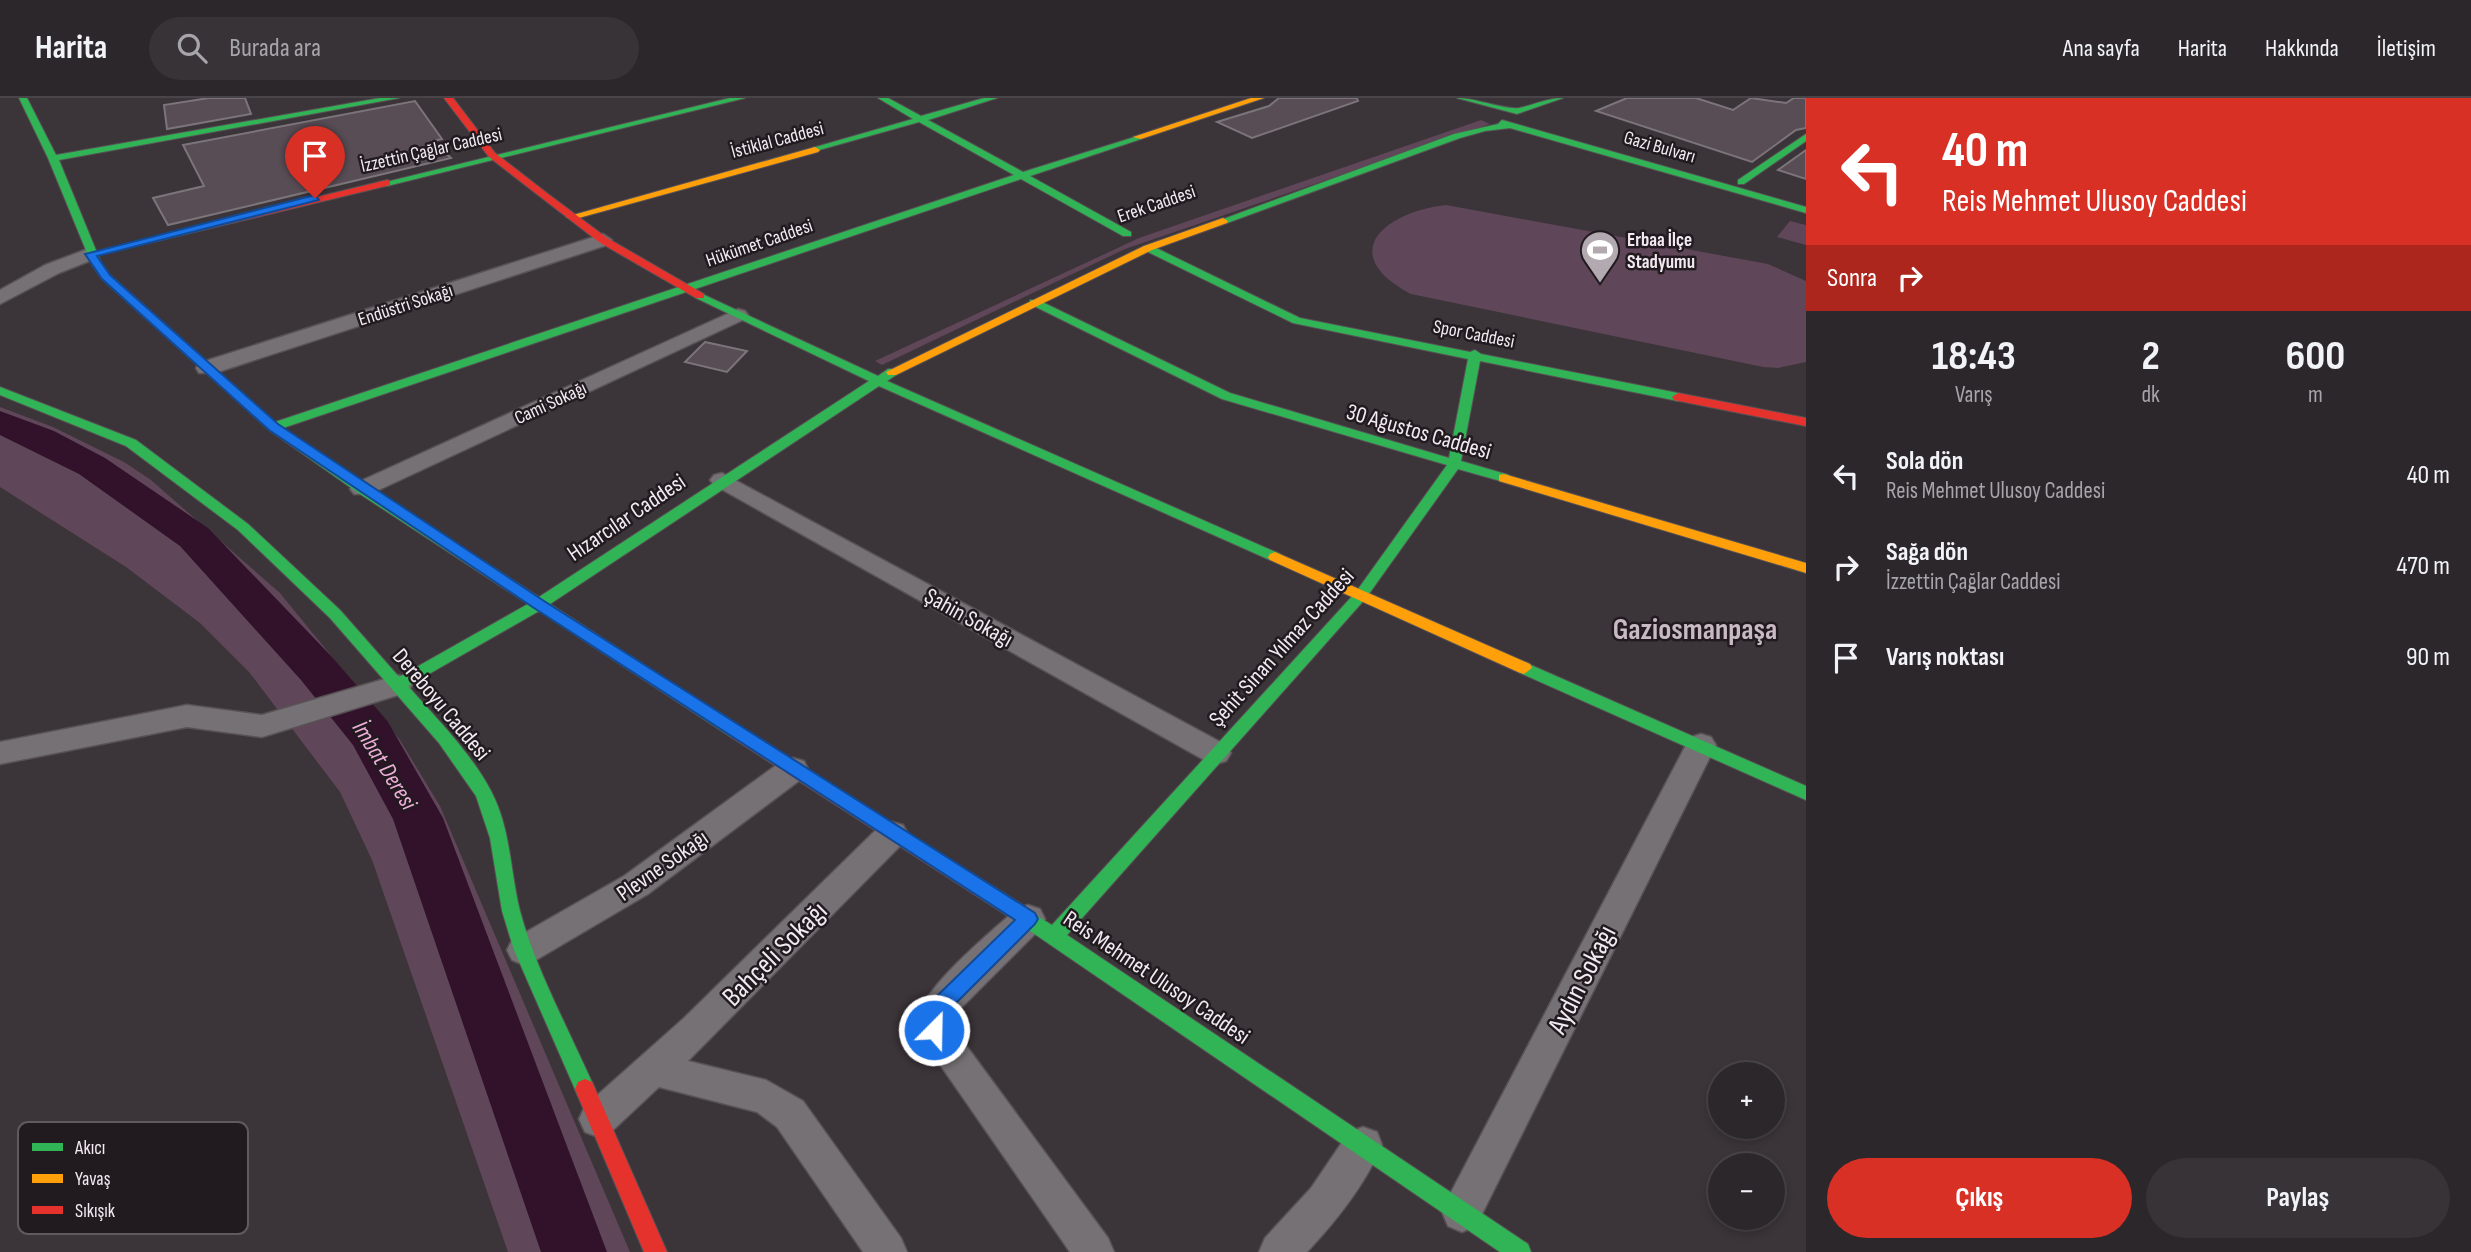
<!DOCTYPE html>
<html lang="tr">
<head>
<meta charset="utf-8">
<style>
	:root { --surface:#2c272b; --page:#383337; --text:#f1f3f6; --muted:#a6a5a9; --line:#484447; --accent:#d93025 }
	body { margin:0; font-family:"Sofia Sans Condensed",sans-serif; background:var(--page); color:var(--text); height:100vh; display:flex; flex-direction:column; font-size:26px; white-space:nowrap }
	* { box-sizing:border-box; margin:0 }
	p { font-size:23px; color:var(--muted) }
	.icon { flex:none; width:38px; height:38px; fill:none; stroke:currentColor; stroke-width:2; stroke-linecap:round; stroke-linejoin:round }
	.map { position:relative; flex:1; overflow:hidden }
	.sheet { display:flex; flex-direction:column; background:var(--surface); width:665px }
	.sheet>* { flex:none }
	.guide { background:#d93025; color:#fff; overflow:hidden }
	.buttons { position:absolute; left:1708px; top:964px; display:grid; gap:14px }
	.buttons a { display:grid; place-items:center; width:77px; height:77px; border-radius:50%; background:var(--surface); box-shadow:0 4px 10px #0003,0 0 0 2px var(--line); font-size:35px }
	.pin { position:absolute; display:grid; place-items:center; width:60px; height:60px; color:#fff; margin:-72px -30px; border-radius:50% 50% 50% 0; rotate:-45deg; box-shadow:0 0 7px #0007 }
	.pin .icon { rotate:45deg }
	.me { position:absolute; width:77px; margin:-38px; rotate:23deg; stroke-linejoin:round; filter:drop-shadow(0 0 5px #0008) }
	.turn { display:flex; align-items:center; gap:24px; height:147px; padding:0 21px; font-size:32px }
	.turn .icon { width:91px; height:91px; stroke-width:2.5 }
	.turn b { display:block; font-size:49px; line-height:60px }
	.then { display:flex; align-items:center; height:66px; padding:0 21px; background:#0003; gap:14px; font-size:26px }
	.eta { display:flex; justify-content:space-evenly; align-items:center; height:119px; text-align:center }
	.eta b { font-size:42px; font-weight:700; line-height:49px }
	.action { display:flex; gap:14px; margin-top:auto; padding:14px 21px }
	.action a { flex:1; height:80px; border-radius:42px; background:var(--accent); color:#fff; font-size:28px; font-weight:700; line-height:80px; text-align:center }
	.action a+a { background:var(--page); color:var(--text) }
	ul { padding:0; list-style:none }
	li { display:flex; align-items:center; gap:21px; height:91px; padding:0 21px }
	li div { flex:1 }
	li b { display:block; font-size:26px }
	li em { font-style:normal }
	header { display:flex; align-items:center; gap:42px; box-sizing:border-box; height:98px; padding:0 35px; background:var(--surface); border-bottom:2px solid var(--line) }
	header strong { font-size:33px }
	nav { display:flex; gap:38px; margin-inline-start:auto; font-size:24px }
	.search { width:490px; height:63px; background:var(--page); display:flex; align-items:center; gap:18px; box-sizing:border-box; padding:0 24px; border-radius:38px; color:var(--muted); font-size:26px }
	main { display:flex; flex:1; min-height:0 }
	.map>svg:first-child { display:block }
</style>
</head>
<body>
<header>
<strong>Harita</strong>
<div class="search"><svg class="icon" aria-label="search" viewBox="0 0 24 24"><circle cx="10" cy="10" r="6"/><path d="M15 15l6 6"/></svg>Burada ara</div>
<nav><a>Ana sayfa</a><a>Harita</a><a>Hakkında</a><a>İletişim</a></nav>
</header>
<main>
<div class="map">
<svg width="1806" height="1154" viewBox="0 0 1806 1154">
	<rect width="100%" height="100%" fill="#3b3439"/>
	<path fill="#5f4658" d="M 1481,22 L 1490,26 L 1125,151 L 882,267 L 875,263 L 1139,140 Z
		M 1446,107 L 1768,166 L 1806,183 L 1806,264 L 1778,270 L 1763,269 L 1411,196 C 1335,156 1384,114 1446,107 Z
		M 1790,123 L 1806,127 L 1806,147 L 1777,139 Z
		M 0,309 L 53,329 L 124,364 L 151,382 L 280,495 L 400,642 L 440,708 L 630,1154 L 508,1154 L 372,762 L 340,694 L 249,574 L 200,525 L 126,469 L 0,389 Z"/>
	<g fill="none" stroke-linecap="round" stroke-linejoin="round">
		<path fill="#31122a" fill-rule="evenodd" d="M 0,313 L 54,333 L 105,360 L 208,430 L 333,560 L 388,624 L 443,720 L 607,1154 L 541,1154 L 393,721 L 353,647 L 301,582 L 180,448 L 79,376 L 0,337 Z"/>
	</g>
	<path fill="#584d55" stroke="#7b7579" stroke-width="2" d="M 209,0 L 245,0 L 251,16 L 167,31 L 164,7 Z
		M 1279,0 L 1357,0 L 1358,3 L 1252,40 L 1217,24 L 1269,8 Z
		M 1627,0 L 1696,0 L 1733,12 L 1751,0 L 1786,5 L 1794,0 L 1806,0 L 1806,30 L 1796,32 L 1752,64 L 1596,13 Z
		M 415,3 L 442,41 L 433,43 L 451,60 L 168,127 L 153,100 L 204,88 L 183,47 Z
		M 1806,52 L 1806,81 L 1778,72 Z
		M 705,244 L 747,253 L 727,274 L 685,264 Z"/>
	<g fill="none" stroke-linecap="round" stroke-linejoin="round">
		<g stroke="#585256" stroke-width="3">
			<path id="street" d="M 603,136 L 612,142 L 610,146 L 215,275 L 199,275 L 196,270 L 199,265 Z
				M 90,150 L 99,156 L 97,160 L 59,175 L 0,206 L 0,192 L 45,167 Z
				M 738,211 L 745,213 L 748,217 L 745,221 L 370,396 L 354,396 L 350,391 L 354,386 Z
				M 722,375 L 1226,647 L 1231,655 L 1226,663 L 1216,666 L 1206,663 L 714,387 L 710,382 L 714,377 Z
				M 398,577 L 408,580 L 412,587 L 408,594 L 262,639 L 187,629 L 0,666 L 0,644 L 187,607 L 262,617 Z
				M 1701,636 L 1711,639 L 1716,647 L 1476,1128 L 1462,1134 L 1448,1128 L 1442,1114 L 1448,1100 L 1686,647 L 1691,639 Z
				M 793,660 L 804,663 L 808,671 L 804,679 L 648,796 L 536,862 L 524,867 L 512,862 L 507,852 L 512,842 L 624,778 L 782,663 Z
				M 892,724 L 903,727 L 908,736 L 903,745 L 688,963 L 766,982 L 803,1003 L 901,1140 L 907,1154 L 863,1154 L 777,1029 L 757,1014 L 659,989 L 611,1034 L 598,1039 L 585,1034 L 579,1021 L 585,1008 L 684,920 L 881,727 Z
				M 1028,807 L 1040,811 L 1045,821 L 1040,831 L 955,916 L 951,927 L 1108,1140 L 1114,1154 L 1070,1154 L 916,932 C 913,895 989,837 1016,811 Z
				M 1363,1029 L 1377,1034 L 1382,1047 C 1365,1087 1337,1122 1307,1154 L 1259,1154 L 1265,1140 L 1311,1090 L 1349,1034 Z"/>
		</g>
		<g stroke="#585256" stroke-width="2">
			<path id="fast" d="M 19,0 L 27,0 L 56,57 L 380,0 L 399,0 L 59,62 L 102,167 L 110,177 L 275,324 L 1014,77 L 919,24 L 812,54 L 812,50 L 913,21 L 878,0 L 888,0 L 921,18 L 984,0 L 997,0 L 928,22 L 1023,74 L 1141,37 L 1141,41 L 1030,78 L 1131,134 L 1131,138 L 1123,138 L 1021,81 L 283,330 L 367,388 L 539,499 L 869,283 L 696,200 L 694,198 L 700,195 L 878,278 L 888,271 L 896,271 L 896,277 L 887,283 L 1280,456 L 1282,459 L 1280,462 L 1270,462 L 879,288 L 550,506 L 743,631 L 745,635 L 743,639 L 731,639 L 539,513 L 408,588 C 437,621 471,655 491,693 C 511,731 510,773 520,813 C 535,870 571,936 595,991 L 592,998 L 585,1001 L 578,998 L 514,852 L 502,813 L 490,740 L 476,698 L 439,645 L 330,520 L 238,432 L 126,348 L 0,297 L 0,289 L 136,342 L 248,426 L 340,512 L 399,579 L 528,506 L 357,394 L 269,332 L 102,181 L 92,167 L 48,60 Z
				M 730,0 L 745,0 L 387,88 L 382,85 Z
				M 1457,0 C 1476,0 1504,12 1519,10 C 1534,7 1547,0 1563,0 L 1517,16 Z
				M 1502,22 L 1806,109 L 1806,115 L 1510,30 L 1485,33 L 1460,40 L 1227,125 L 1218,123 L 1454,36 L 1498,26 Z
				M 1806,36 L 1806,43 L 1744,86 L 1738,86 L 1738,82 Z
				M 1144,148 L 1152,148 L 1300,220 L 1470,254 L 1475,252 L 1481,256 L 1678,295 L 1684,299 L 1678,303 L 1480,263 L 1461,363 L 1509,377 L 1509,383 L 1504,384 L 1458,371 L 1366,500 L 1067,837 L 1528,1146 L 1531,1154 L 1500,1154 L 1017,824 L 1015,818 L 1017,812 L 1024,810 L 1052,827 L 1356,494 L 1447,367 L 1222,301 L 1030,206 L 1030,202 L 1038,202 L 1230,295 L 1449,360 L 1468,261 L 1293,225 L 1144,152 Z
				M 1524,564 L 1806,688 L 1806,702 L 1518,574 L 1516,570 Z"/>
		</g>
		<g stroke="#585256" stroke-width="2">
			<path id="slow" d="M 1251,0 L 1264,0 L 1141,41 L 1133,39 Z
				M 815,49 L 820,52 L 818,54 L 575,121 L 566,119 Z
				M 1223,120 L 1228,123 L 1227,125 L 1152,152 L 896,277 L 888,277 L 886,274 L 1144,148 Z
				M 1504,376 L 1806,465 L 1806,475 L 1499,383 L 1499,377 Z
				M 1275,454 L 1530,566 L 1532,570 L 1524,576 L 1518,574 L 1270,462 L 1268,459 L 1270,456 Z"/>
		</g>
		<g stroke="#585256" stroke-width="2">
			<path id="jam" d="M 444,0 L 453,0 L 495,55 L 548,96 L 607,140 L 704,196 L 704,200 L 696,200 L 599,144 L 489,59 Z
				M 387,82 L 390,83 L 390,87 L 90,159 L 85,156 Z
				M 1678,295 L 1806,320 L 1806,328 L 1674,302 L 1672,299 Z
				M 737,629 L 1031,812 L 1033,818 L 1031,824 L 1024,826 L 1017,824 L 731,639 L 729,635 L 731,631 Z
				M 585,981 L 592,984 L 667,1154 L 644,1154 L 575,991 L 578,984 Z"/>
		</g>
		<use href="#street" fill="#767174" fill-rule="evenodd"/>
		<use href="#fast" fill="#30b455" fill-rule="evenodd"/>
		<use href="#slow" fill="#ff9f0a" fill-rule="evenodd"/>
		<use href="#jam" fill="#e5322d" fill-rule="evenodd"/>
	</g>
	<path fill="#1a73e8" stroke="#114b97" stroke-width="2" d="M 315,97 L 319,102 L 97,158 L 110,177 L 278,326 L 544,503 L 1035,815 L 1038,821 L 1035,826 L 950,911 L 943,922 L 941,939 L 934,941 L 927,939 C 919,922 927,912 936,899 L 1015,822 L 534,510 L 269,332 L 102,181 L 85,156 Z"/>
	<defs>
		<g id="stadium-pin" transform="scale(2.0125)"><path d="M0 17L-7.5 6A9.5 9.5 0 1 1 7.5 6Z" fill="#b2aab0" stroke="#211b1f"/><path d="M0-5a6.5 5 0 1 0 0 10a6.5 5 0 1 0 0-10ZM-3.5-1.8h7v3.6h-7Z" fill="#fff"/></g>
	</defs>
	<g fill-rule="evenodd">
		<use href="#stadium-pin" x="1600" y="152"/>
	</g>
	<g text-anchor="middle" stroke-width="5" stroke-linejoin="round" paint-order="stroke">
		<g font-size="19" fill="#f2eaf0" stroke="#211b1f">
			<text transform="translate(777 41) rotate(-15)" y="7">İstiklal Caddesi</text>
			<text transform="translate(1660 48) rotate(16)" y="7">Gazi Bulvarı</text>
			<text transform="translate(431 51) rotate(-13)" y="7">İzzettin Çağlar Caddesi</text>
			<text transform="translate(1156 105) rotate(-19)" y="7">Erek Caddesi</text>
			<text transform="translate(759 144) rotate(-19)" y="7">Hükümet Caddesi</text>
			<text transform="translate(405 206) rotate(-18)" y="7">Endüstri Sokağı</text>
			<text transform="translate(1474 235) rotate(11)" y="7">Spor Caddesi</text>
			<text transform="translate(550 304) rotate(-25)" y="7">Cami Sokağı</text>
		</g>
		<g font-size="19" font-weight="bold" fill="#f2eaf0" stroke="#211b1f" text-anchor="start">
			<text x="1627" y="148">Erbaa İlçe<tspan x="1627" dy="22">Stadyumu</tspan></text>
		</g>
		<g font-size="23" fill="#f2eaf0" stroke="#211b1f">
			<text transform="translate(1419 333) rotate(16)" y="8">30 Ağustos Caddesi</text>
			<text transform="translate(626 419) rotate(-34)" y="8">Hızarcılar Caddesi</text>
			<text transform="translate(969 519) rotate(29)" y="8">Şahin Sokağı</text>
			<text transform="translate(1281 549) rotate(-48)" y="8">Şehit Sinan Yılmaz Caddesi</text>
			<text transform="translate(442 606) rotate(50)" y="8">Dereboyu Caddesi</text>
			<text transform="translate(662 767) rotate(-35)" y="8">Plevne Sokağı</text>
			<text transform="translate(1157 879) rotate(34)" y="8">Reis Mehmet Ulusoy Caddesi</text>
		</g>
		<g font-size="24" font-style="italic" fill="#eeacda" stroke="#211b1f">
			<text transform="translate(385 667) rotate(58)" y="8">İmbat Deresi</text>
		</g>
		<g font-size="28" fill="#f2eaf0" stroke="#211b1f">
			<text transform="translate(774 855) rotate(-45)" y="10">Bahçeli Sokağı</text>
			<text transform="translate(1581 881) rotate(-63)" y="10">Aydın Sokağı</text>
		</g>
		<g font-size="30" font-weight="bold" fill="#c8b9c3" stroke="#211b1f">
			<text x="1695" y="541">Gaziosmanpaşa</text>
		</g>
	</g>
	<rect x="18" y="1024" width="230" height="112" rx="10" fill="#211b1f" stroke="#60595e" stroke-width="2"/>
	<rect x="32" y="1045" width="31" height="8" fill="#30b455"/>
	<rect x="32" y="1076" width="31" height="9" fill="#ff9f0a"/>
	<rect x="32" y="1108" width="31" height="8" fill="#e5322d"/>
	<g font-size="19" fill="#f2eaf0">
		<text x="75" y="1056">Akıcı</text>
		<text x="75" y="1087">Yavaş</text>
		<text x="75" y="1119">Sıkışık</text>
	</g>
</svg>
<div class="buttons">
<a>+</a>
<a>−</a>
</div>
<div class="pin" style="left:315px;top:100px;background:#d93025"><svg class="icon" aria-label="arrive" viewBox="0 0 24 24"><path d="M6 21V4h12l-3 4 3 4H6"/></svg></div>
<svg class="me" style="left:934px;top:932px" viewBox="-20 -20 40 40"><circle r="17" fill="#1a73e8" stroke="#fff" stroke-width="3"/><path d="M0-11L8 9 0 5-8 9z" fill="#fff"/></svg>
</div>
<section class="sheet">
<div class="guide">
<div class="turn"><svg class="icon" aria-label="left" viewBox="0 0 24 24"><path d="M17 20v-9H6M10 6l-5 5 5 5"/></svg><div><b>40 m</b>Reis Mehmet Ulusoy Caddesi</div></div>
<div class="then">Sonra<svg class="icon" aria-label="right" viewBox="0 0 24 24"><path d="M7 20v-9h11M14 6l5 5-5 5"/></svg></div>
</div>
<div class="eta">
<div><b>18:43</b><p>Varış</p></div>
<div><b>2</b><p>dk</p></div>
<div><b>600</b><p>m</p></div>
</div>
<ul>
<li><svg class="icon" aria-label="left" viewBox="0 0 24 24"><path d="M17 20v-9H6M10 6l-5 5 5 5"/></svg><div><b>Sola dön</b><p>Reis Mehmet Ulusoy Caddesi</p></div><em>40 m</em></li>
<li><svg class="icon" aria-label="right" viewBox="0 0 24 24"><path d="M7 20v-9h11M14 6l5 5-5 5"/></svg><div><b>Sağa dön</b><p>İzzettin Çağlar Caddesi</p></div><em>470 m</em></li>
<li><svg class="icon" aria-label="arrive" viewBox="0 0 24 24"><path d="M6 21V4h12l-3 4 3 4H6"/></svg><div><b>Varış noktası</b></div><em>90 m</em></li>
</ul>
<div class="action"><a>Çıkış</a><a>Paylaş</a></div>
</section>
</main>
</body>
</html>
